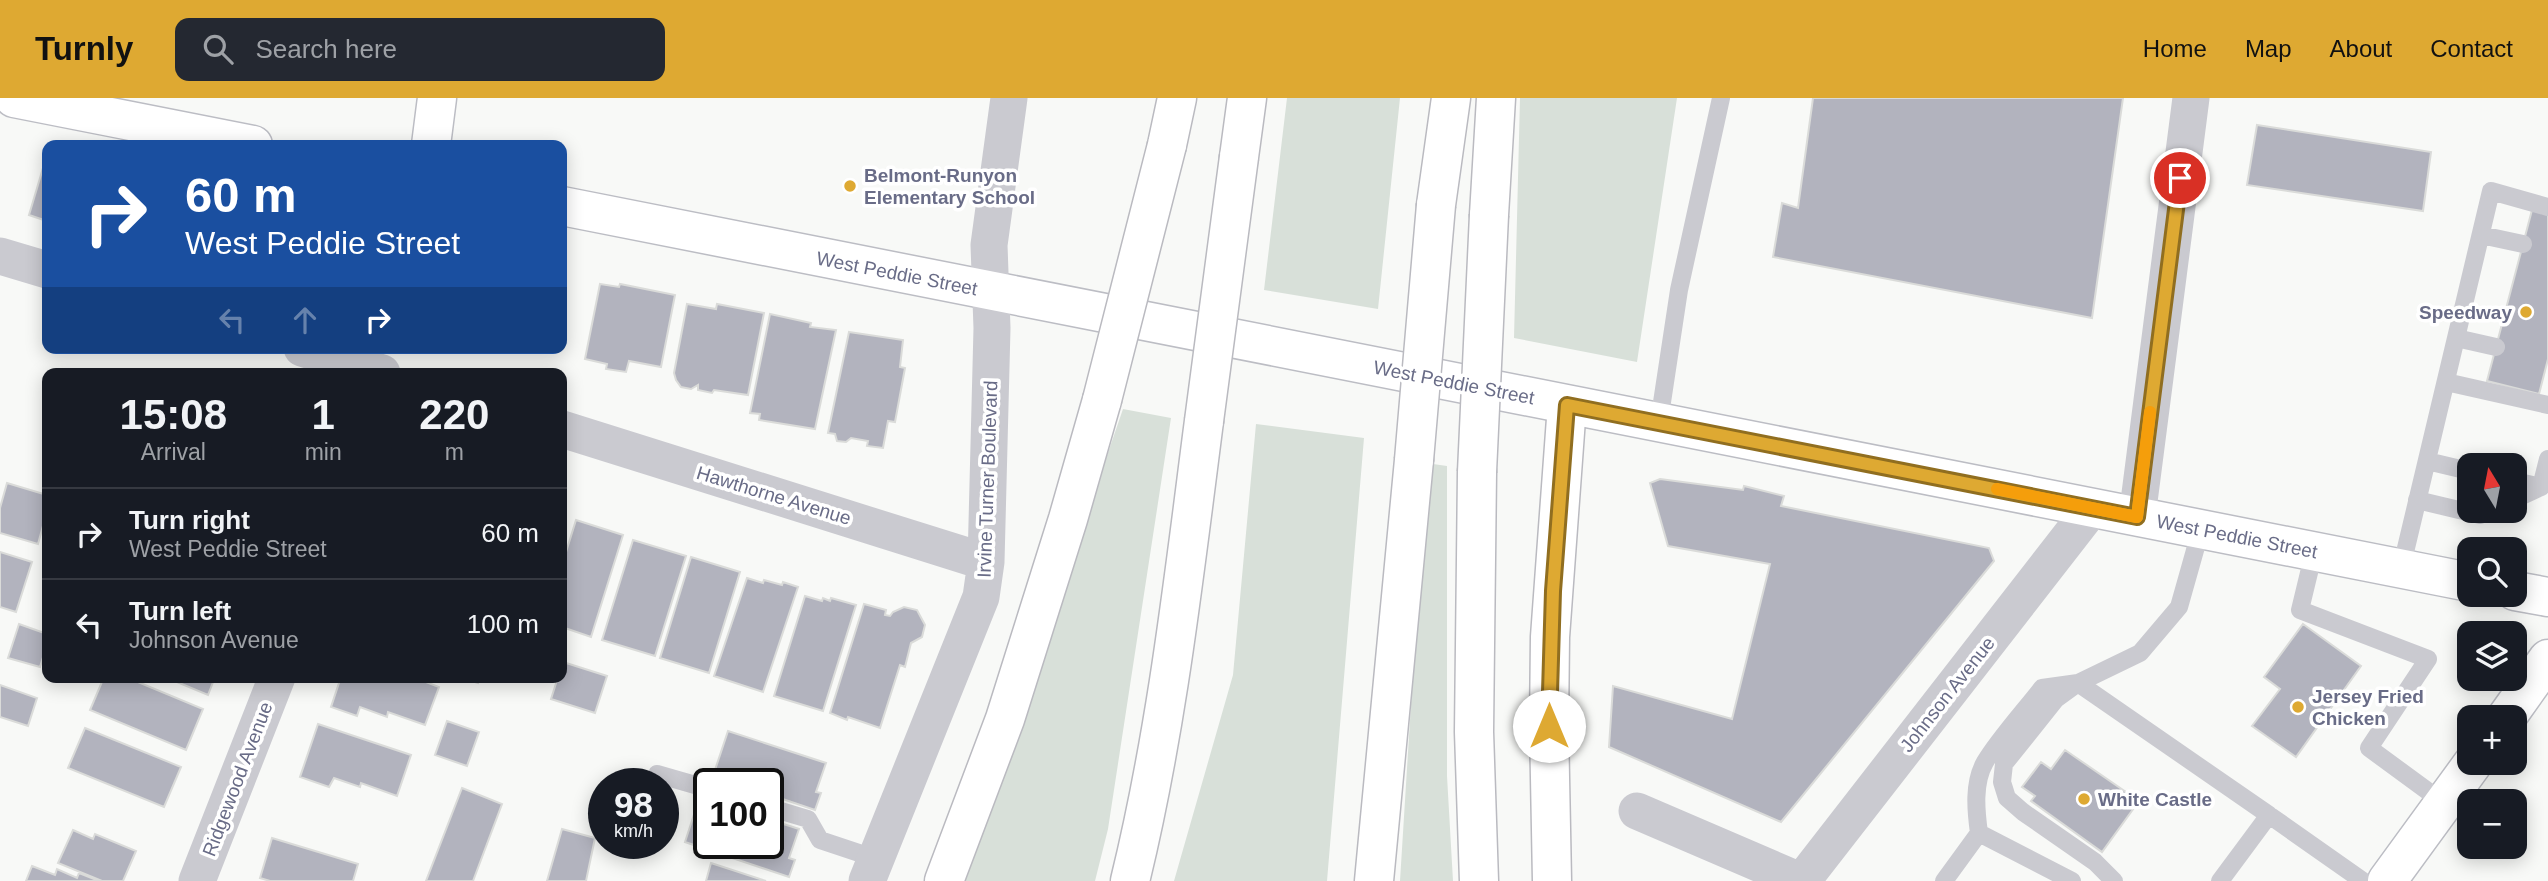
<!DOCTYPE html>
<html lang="en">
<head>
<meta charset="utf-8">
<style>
	:root { --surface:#171b24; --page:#242831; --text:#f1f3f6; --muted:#9ea1a6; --line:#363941; --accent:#dea932 }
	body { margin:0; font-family:Arial,sans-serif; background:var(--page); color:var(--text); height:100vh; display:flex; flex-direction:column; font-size:26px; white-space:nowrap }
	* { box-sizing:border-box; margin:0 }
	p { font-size:23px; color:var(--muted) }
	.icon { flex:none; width:38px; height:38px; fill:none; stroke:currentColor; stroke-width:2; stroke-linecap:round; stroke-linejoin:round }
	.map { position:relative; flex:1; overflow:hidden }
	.drawer { position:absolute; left:42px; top:270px; width:525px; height:315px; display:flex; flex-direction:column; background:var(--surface); border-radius:14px; box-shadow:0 4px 18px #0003 }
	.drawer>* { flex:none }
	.hud { position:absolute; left:42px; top:42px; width:525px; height:214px; border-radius:14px; box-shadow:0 4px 18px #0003; background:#1a4fa0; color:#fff; overflow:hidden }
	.needle { width:46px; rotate:350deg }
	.controls { position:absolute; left:2457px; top:355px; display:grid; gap:14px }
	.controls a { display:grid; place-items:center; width:70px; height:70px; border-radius:14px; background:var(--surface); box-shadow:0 4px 18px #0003; font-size:35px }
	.speed { position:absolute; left:588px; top:670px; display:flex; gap:14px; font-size:35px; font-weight:700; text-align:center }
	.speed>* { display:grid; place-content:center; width:91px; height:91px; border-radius:50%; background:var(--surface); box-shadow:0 4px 18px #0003; line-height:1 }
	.speed small { font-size:18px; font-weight:400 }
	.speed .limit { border:4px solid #111; border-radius:10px; background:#fff; color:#111 }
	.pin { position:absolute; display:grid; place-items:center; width:60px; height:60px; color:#fff; margin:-30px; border:4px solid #fff; border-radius:50%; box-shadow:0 2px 7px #0007 }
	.me { position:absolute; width:77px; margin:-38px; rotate:0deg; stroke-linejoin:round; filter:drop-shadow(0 0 5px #0008) }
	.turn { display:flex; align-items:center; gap:24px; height:147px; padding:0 28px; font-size:32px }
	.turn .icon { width:91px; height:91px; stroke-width:2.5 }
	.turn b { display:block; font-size:49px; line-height:60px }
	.lanes { display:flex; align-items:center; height:66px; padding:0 28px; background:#0003; justify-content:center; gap:35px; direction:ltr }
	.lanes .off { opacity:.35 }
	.eta { display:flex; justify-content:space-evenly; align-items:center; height:119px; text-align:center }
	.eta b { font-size:42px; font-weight:800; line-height:49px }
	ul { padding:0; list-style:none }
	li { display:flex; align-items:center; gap:21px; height:91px; padding:0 28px; border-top:2px solid var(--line) }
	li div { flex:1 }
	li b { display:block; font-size:26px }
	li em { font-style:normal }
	header { display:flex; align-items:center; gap:42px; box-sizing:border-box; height:98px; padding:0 35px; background:var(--accent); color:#111 }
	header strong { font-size:33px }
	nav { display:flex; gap:38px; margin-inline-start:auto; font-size:24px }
	.search { width:490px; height:63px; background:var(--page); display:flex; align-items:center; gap:18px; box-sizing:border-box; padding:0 24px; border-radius:14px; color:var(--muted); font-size:26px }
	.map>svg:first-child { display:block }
</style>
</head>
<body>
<header>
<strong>Turnly</strong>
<div class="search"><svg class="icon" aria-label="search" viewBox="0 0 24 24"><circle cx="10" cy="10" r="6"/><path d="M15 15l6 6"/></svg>Search here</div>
<nav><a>Home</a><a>Map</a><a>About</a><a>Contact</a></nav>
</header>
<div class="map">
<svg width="2548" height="783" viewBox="0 0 2548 783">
	<rect width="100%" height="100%" fill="#f8f9f7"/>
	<path fill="#d8e0d9" d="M 1287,0 L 1400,0 L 1378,211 L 1264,192 Z
		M 1520,0 L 1677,0 L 1637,264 L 1514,240 Z
		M 1123,311 L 1171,320 L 1108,731 L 1095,783 L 961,783 Z
		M 1256,326 L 1364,340 L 1327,783 L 1174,783 L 1233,577 Z
		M 1426,365 L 1447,368 L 1447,678 L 1453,783 L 1400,783 Z"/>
	<path fill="#b2b3be" stroke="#dadbd9" stroke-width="2" d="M 1813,0 L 2123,0 L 2092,220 L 1773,159 L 1782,105 L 1798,110 Z
		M 2257,27 L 2431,54 L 2423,113 L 2247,87 Z
		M 43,70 L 47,71 L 47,123 L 29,117 Z
		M 2532,112 L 2548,116 L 2548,261 L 2539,296 L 2487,283 Z
		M 600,186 L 619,189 L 620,186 L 675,197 L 661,269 L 629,263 L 626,274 L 606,271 L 607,266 L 585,261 Z
		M 687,206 L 716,211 L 717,206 L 764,215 L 748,297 L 714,292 L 712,295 L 698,292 L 698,287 L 691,291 L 681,289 L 676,282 L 674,275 Z
		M 770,216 L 811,225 L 810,229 L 836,232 L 815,331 L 759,322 L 760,316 L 750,315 Z
		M 849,234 L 903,242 L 900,269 L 905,270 L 895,324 L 888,323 L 883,350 L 867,348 L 868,343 L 851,340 L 846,344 L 837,343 L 835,336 L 828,335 Z
		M 1660,381 L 1743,392 L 1744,388 L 1784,398 L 1781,408 L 1989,450 L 1994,463 L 1781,724 L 1609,649 L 1613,588 L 1732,621 L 1770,466 L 1668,448 L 1650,385 Z
		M 7,385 L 47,397 L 47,413 L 38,446 L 0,435 L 0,410 Z
		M 576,422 L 623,437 L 591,539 L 562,529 L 562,467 Z
		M 633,442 L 686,458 L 655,558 L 602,542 Z
		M 0,454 L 32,464 L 16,514 L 0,509 Z
		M 691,459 L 740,474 L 709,575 L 660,560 Z
		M 747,480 L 763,485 L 764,482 L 782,487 L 783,484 L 798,489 L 763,594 L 714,578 Z
		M 805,498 L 822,503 L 823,500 L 830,503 L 831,500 L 856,507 L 823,613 L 774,598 Z
		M 864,506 L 886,512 L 885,517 L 890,518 L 893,514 L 904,509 L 917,512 L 925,527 L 922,539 L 911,545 L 905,569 L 900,567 L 880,630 L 848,619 L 847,622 L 830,615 Z
		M 19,526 L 47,536 L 47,546 L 40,569 L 8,560 Z
		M 2303,526 L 2361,568 L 2296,659 L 2252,628 L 2280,591 L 2264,579 Z
		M 563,564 L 607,578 L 595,615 L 551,601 L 558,579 L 562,579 Z
		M 104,579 L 126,579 L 203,611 L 186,652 L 90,612 Z
		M 165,579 L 215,579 L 208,597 Z
		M 341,579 L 413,579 L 439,589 L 425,627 L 388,614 L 387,619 L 360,609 L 357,618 L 331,609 Z
		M 459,579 L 480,579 L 478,585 Z
		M 0,587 L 37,600 L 28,628 L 0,619 Z
		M 447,623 L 479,634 L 467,668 L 435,657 Z
		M 318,626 L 411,657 L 397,698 L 361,685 L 360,689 L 334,680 L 329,689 L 300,679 Z
		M 85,630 L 181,669 L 164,709 L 68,670 Z
		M 728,633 L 826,665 L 816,694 L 821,695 L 815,712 L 768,696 L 768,686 L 736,686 L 713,678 Z
		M 2065,652 L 2139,703 L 2102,754 L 2031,703 L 2035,698 L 2022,689 L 2041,664 L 2051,671 Z
		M 462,690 L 502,706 L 473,783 L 426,783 Z
		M 700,698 L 709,701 L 709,746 L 768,746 L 768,721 L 799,731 L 789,760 L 795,762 L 789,779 L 685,744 Z
		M 562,731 L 595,740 L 586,783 L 547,783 Z
		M 73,732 L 93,741 L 95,736 L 136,753 L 123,783 L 102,783 L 58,765 Z
		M 272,740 L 358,766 L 353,783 L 270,783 L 260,780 Z
		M 711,765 L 766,783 L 706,783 Z
		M 32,768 L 55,777 L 57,771 L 77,780 L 79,775 L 99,783 L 26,783 Z"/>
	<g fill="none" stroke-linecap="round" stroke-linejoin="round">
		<g stroke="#bcbdc4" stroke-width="41">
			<path id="secondary" d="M 14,0 L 253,47
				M 431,47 L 437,0
				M 562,108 L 2469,484
				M 2515,493 L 2548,499
				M 2506,620 L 2548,561
				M 2387,783 L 2473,665"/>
		</g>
		<g stroke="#babac0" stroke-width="41">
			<path id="highway" d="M 1167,47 L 1177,0
				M 1239,59 L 1247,0
				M 1436,107 L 1451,0
				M 1489,117 L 1496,0
				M 1477,374 L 1474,634 L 1479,783
				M 944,783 L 1005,621 L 1068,421 L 1102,302
				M 1130,783 C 1167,632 1184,477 1204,323
				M 1374,783 L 1414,362
				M 1552,783 L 1549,628 L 1550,539 L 1567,307"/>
		</g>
		<path stroke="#cacad0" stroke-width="18" d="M 2481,137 L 2523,146
			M 2456,240 L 2496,249
			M 2446,284 L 2548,307
			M 1659,324 L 1679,192 L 1721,0
			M 2427,363 L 2469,373
			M 2515,383 L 2541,389 L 2548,361
			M 2515,401 L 2541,389
			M 2417,402 L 2480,417 L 2489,413
			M 2314,454 L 2300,512 L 2428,561 L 2369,650 L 2444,705
			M 2401,471 L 2491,93 L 2548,109
			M 657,676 L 709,691
			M 768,709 L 808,721 L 820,742 L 877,761
			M 2269,717 L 2363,783
			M 1979,735 L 2072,783
			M 1944,783 L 1979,735 C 1976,713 1973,685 1985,664 C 1998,642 2025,612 2042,590 L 2078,585 L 2269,717 L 2220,783
			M 2114,783 L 2095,764 L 2023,714 L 2007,700 L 2002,684 L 2004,666 L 2056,601 L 2078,585 L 2140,555 L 2179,509 L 2201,431"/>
		<path stroke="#cacad0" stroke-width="37" d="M 0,158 L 47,172
			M 302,250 L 382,275
			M 562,331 L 986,464
			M 2137,419 L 2191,0
			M 1637,713 L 1800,783
			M 197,783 L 277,579
			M 867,783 L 981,499 L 986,464 L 992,230 L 989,147 L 1009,0
			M 1802,783 L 2092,410"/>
		<use href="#secondary" stroke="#fff" stroke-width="38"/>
		<use href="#highway" stroke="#fff" stroke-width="38"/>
		<g stroke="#babac0" stroke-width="41" stroke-linecap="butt">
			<path id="highway-bridge" d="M 1102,302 L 1167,47
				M 1204,323 L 1239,59
				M 1414,362 L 1436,107
				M 1477,374 L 1489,117"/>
		</g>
		<use href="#highway-bridge" stroke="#fff" stroke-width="38"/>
	</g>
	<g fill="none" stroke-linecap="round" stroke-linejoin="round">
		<g stroke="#906e20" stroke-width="18">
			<path id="route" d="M 1549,628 L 1553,493 L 1567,307 L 2137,419 L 2180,80"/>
		</g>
		<use href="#route" stroke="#dea932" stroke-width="12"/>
		<path stroke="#f59e0b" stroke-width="12" d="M 1997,391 L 2137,419 L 2150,314"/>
	</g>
	<g fill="#dea932" stroke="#fff" stroke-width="2.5">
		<circle cx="850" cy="88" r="7"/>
		<circle cx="2526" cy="214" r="7"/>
		<circle cx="2298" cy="609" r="7"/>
		<circle cx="2084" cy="701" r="7"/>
	</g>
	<g text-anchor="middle" stroke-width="7" stroke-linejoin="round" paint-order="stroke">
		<g font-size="19" font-weight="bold" fill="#696c87" stroke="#fff" text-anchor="start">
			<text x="864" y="84">Belmont-Runyon<tspan x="864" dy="22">Elementary School</tspan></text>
			<text x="2512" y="221" text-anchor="end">Speedway</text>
			<text x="2312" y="605">Jersey Fried<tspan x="2312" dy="22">Chicken</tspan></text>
			<text x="2098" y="708">White Castle</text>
		</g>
		<g font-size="19" fill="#696c87" stroke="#fff">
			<text transform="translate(897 175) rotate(11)" y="7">West Peddie Street</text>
			<text transform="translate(1454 284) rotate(11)" y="7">West Peddie Street</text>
			<text transform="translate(987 381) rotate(-88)" y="7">Irvine Turner Boulevard</text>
			<text transform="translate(774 397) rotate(17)" y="7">Hawthorne Avenue</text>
			<text transform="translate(2237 438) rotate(11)" y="7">West Peddie Street</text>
			<text transform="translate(1947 596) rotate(-52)" y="7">Johnson Avenue</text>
			<text transform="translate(237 681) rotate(-69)" y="7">Ridgewood Avenue</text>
		</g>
	</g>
</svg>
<div class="controls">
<a><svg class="needle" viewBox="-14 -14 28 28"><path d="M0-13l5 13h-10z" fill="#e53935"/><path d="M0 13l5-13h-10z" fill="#9ea1a6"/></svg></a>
<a><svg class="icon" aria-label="search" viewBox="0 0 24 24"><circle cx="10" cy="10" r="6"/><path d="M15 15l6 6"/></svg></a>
<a><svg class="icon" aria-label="layers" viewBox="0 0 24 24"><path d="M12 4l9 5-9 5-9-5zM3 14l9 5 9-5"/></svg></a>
<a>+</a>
<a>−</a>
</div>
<div class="speed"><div>98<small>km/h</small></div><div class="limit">100</div></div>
<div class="pin" style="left:2180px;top:80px;background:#d93025"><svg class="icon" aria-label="arrive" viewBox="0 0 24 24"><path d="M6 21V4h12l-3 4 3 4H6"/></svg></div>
<svg class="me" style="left:1549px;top:628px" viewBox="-20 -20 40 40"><circle r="19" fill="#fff"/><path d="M0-13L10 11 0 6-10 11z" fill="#dea932"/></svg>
<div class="hud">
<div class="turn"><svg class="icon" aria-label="right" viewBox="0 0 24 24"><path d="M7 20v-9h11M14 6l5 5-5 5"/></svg><div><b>60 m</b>West Peddie Street</div></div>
<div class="lanes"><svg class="icon off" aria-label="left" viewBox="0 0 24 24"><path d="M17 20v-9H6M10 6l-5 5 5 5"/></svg><svg class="icon off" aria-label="ahead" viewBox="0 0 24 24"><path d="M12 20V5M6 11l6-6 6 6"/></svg><svg class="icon" aria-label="right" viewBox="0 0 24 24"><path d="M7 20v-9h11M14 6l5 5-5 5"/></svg></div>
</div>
<section class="drawer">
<div class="eta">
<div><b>15:08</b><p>Arrival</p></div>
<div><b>1</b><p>min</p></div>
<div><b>220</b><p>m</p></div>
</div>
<ul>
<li><svg class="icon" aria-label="right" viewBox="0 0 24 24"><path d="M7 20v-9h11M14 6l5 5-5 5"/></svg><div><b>Turn right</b><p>West Peddie Street</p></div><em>60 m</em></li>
<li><svg class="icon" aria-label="left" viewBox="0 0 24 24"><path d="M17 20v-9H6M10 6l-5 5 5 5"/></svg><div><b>Turn left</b><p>Johnson Avenue</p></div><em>100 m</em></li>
</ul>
</section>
</div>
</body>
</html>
